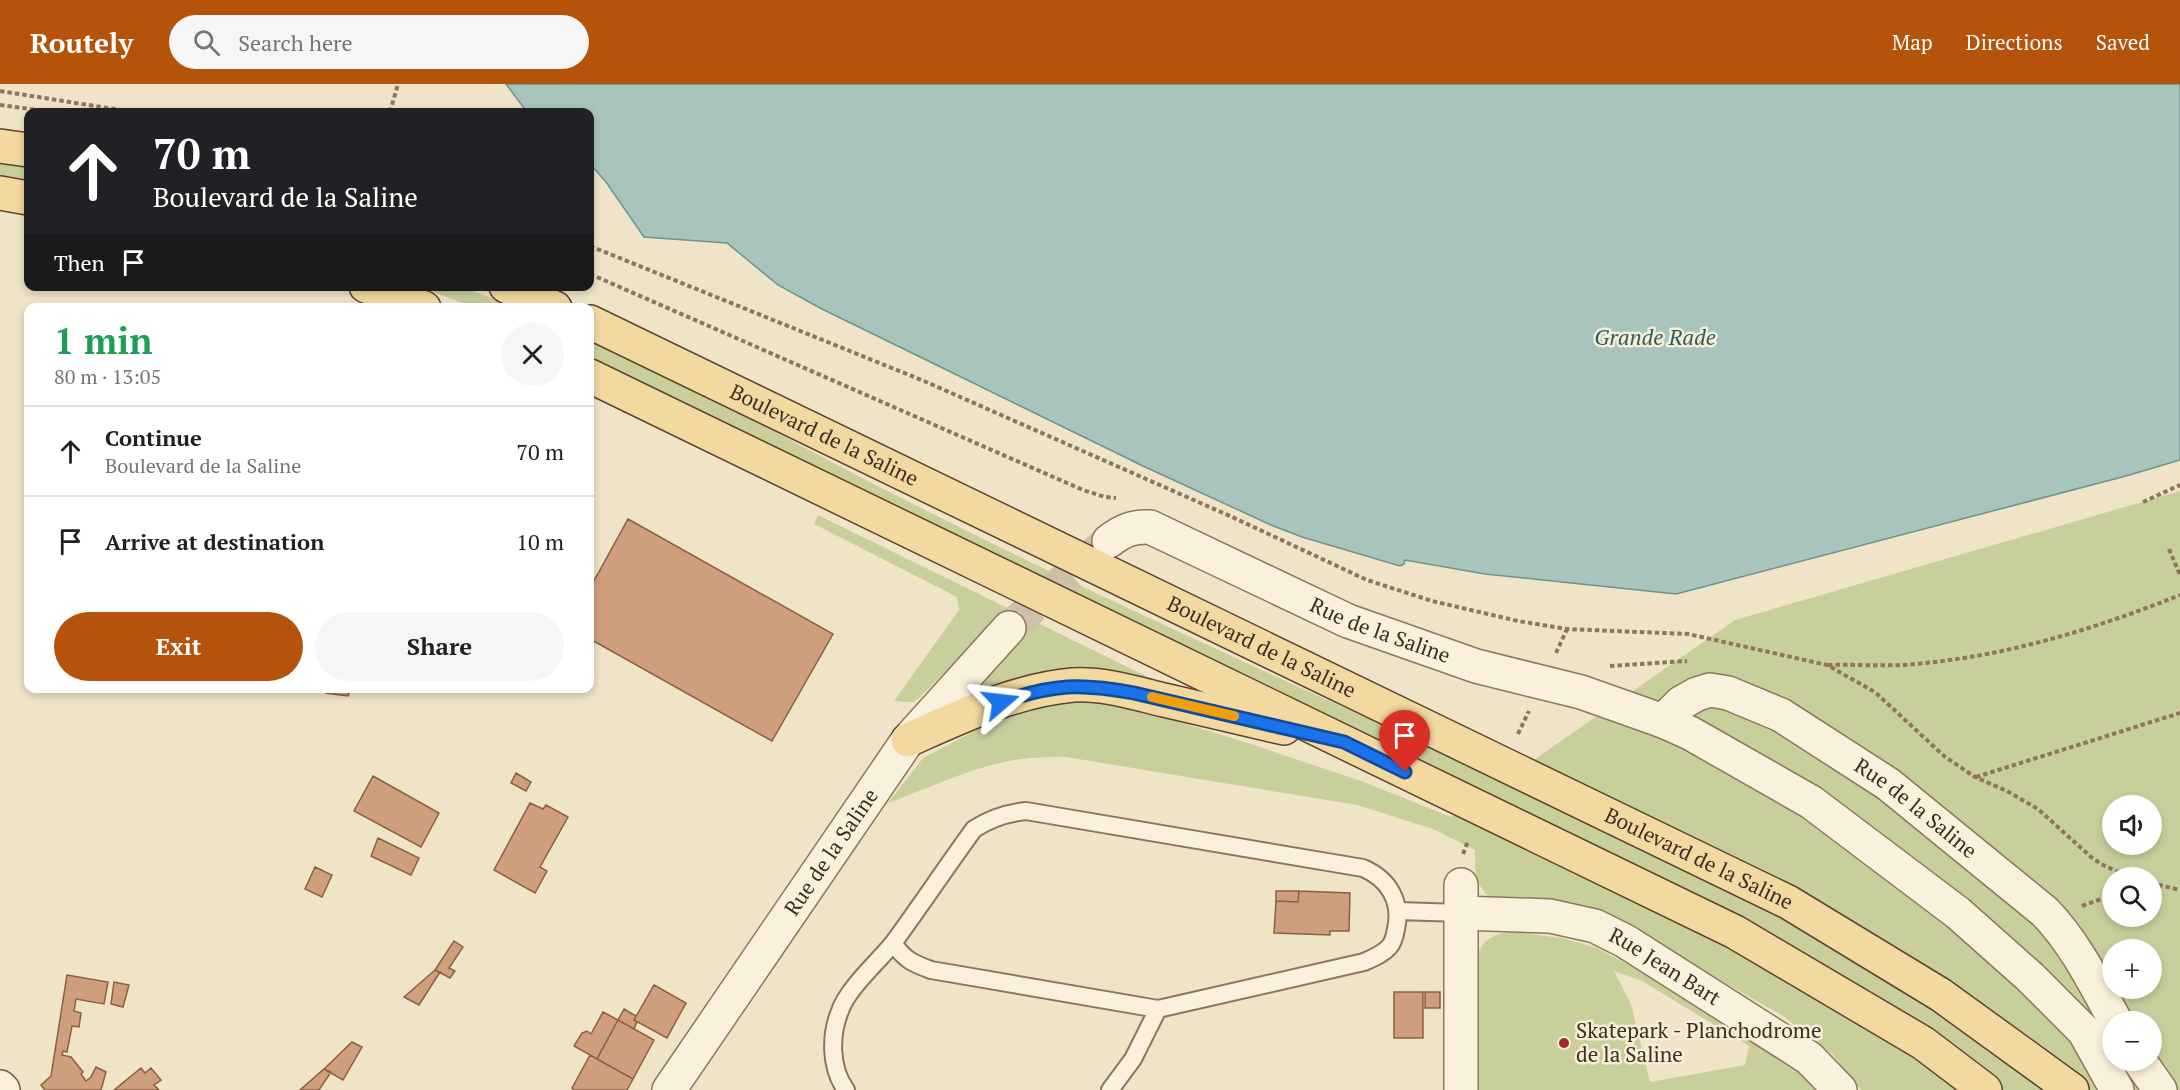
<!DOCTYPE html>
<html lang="en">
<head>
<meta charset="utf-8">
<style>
	:root { --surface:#fff; --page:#f6f6f6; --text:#202124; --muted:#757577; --line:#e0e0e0; --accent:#b45309 }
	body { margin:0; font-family:"PT Serif",serif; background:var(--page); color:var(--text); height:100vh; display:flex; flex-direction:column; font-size:22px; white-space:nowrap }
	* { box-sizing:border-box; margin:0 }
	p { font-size:20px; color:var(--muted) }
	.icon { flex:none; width:33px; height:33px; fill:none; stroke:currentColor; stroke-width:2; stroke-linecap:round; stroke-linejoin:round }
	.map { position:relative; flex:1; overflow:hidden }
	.side { position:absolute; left:24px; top:219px; width:570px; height:390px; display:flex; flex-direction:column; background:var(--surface); border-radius:12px; box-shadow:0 3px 9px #0003 }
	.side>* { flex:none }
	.hud { position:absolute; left:24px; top:24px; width:570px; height:183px; border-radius:12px; box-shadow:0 3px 9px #0003; background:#202124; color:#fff; overflow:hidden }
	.controls { position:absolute; left:2102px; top:711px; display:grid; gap:12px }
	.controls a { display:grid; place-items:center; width:60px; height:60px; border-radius:50%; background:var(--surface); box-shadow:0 3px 9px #0003; font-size:30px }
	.pin { position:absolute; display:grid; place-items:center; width:51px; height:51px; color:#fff; margin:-62px -26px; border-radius:50% 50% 50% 0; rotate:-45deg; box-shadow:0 0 6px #0007 }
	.pin .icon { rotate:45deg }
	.me { position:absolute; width:66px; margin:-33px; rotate:73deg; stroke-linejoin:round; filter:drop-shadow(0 0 4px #0008) }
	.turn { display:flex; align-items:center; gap:21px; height:126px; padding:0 30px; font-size:27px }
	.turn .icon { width:78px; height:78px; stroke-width:2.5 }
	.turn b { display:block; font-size:42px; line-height:51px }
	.then { display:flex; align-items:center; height:57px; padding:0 30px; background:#0003; gap:12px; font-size:22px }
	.round { display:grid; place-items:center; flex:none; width:63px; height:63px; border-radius:32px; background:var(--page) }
	.overview { display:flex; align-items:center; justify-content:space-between; height:102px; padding:0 30px }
	h1 { font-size:36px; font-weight:700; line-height:45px; color:#1e9e55 }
	.primary-button { display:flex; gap:12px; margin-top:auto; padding:12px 30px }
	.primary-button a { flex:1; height:69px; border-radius:36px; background:var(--accent); color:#fff; font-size:24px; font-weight:700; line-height:69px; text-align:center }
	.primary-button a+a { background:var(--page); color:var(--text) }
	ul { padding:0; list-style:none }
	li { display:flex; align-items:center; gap:18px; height:90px; padding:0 30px; border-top:2px solid var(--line) }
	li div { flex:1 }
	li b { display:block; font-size:22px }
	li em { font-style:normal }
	header { display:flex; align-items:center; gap:36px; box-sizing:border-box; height:84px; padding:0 30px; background:var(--accent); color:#fff }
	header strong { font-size:28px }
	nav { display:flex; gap:33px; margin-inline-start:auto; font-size:21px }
	.search { width:420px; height:54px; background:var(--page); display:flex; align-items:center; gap:15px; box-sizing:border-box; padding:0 21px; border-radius:33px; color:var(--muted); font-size:22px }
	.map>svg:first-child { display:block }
</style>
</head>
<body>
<header>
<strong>Routely</strong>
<div class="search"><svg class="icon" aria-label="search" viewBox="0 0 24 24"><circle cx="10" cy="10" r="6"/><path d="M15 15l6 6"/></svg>Search here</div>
<nav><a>Map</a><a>Directions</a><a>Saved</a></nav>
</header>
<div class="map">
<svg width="2180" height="1006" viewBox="0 0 2180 1006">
	<rect width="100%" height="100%" fill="#f0e4c8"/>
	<path fill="#c9cf9b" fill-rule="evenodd" d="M 0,76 L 28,79 L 28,96 L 0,92 Z
		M 420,203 L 461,203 L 517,223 L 473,223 Z
		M 590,255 C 703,305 810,369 921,424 C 1112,521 1309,605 1502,698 L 1735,536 L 2180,407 L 2180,1006 L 1861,1006 L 1832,970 L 1783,932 L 1602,829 L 1488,812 C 1474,798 1475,785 1475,766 L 1433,745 L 1357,721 L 1066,673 C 1049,673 1032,673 1015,676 C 972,683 929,704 888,719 L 923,674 L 1011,628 L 1057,615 L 1120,620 L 1245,658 L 1364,698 L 1451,733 L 1485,709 L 778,368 L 590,273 ZM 2112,722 L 2151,722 L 2151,760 L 2112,760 ZM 2112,794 L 2151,794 L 2151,832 L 2112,832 ZM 2112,866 L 2151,866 L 2151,904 L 2112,904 ZM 2112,938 L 2151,938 L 2151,976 L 2112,976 Z
		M 818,431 L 1158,598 L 966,620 L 1025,548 L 997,535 L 919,614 L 913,618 L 894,617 L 959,526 L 957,513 L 814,440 Z
		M 1513,848 L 1562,854 L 1597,864 L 1659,897 L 1802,989 L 1816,1006 L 1478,1006 L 1478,870 C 1484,854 1496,849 1513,848 ZM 1614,887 L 1642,897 L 1749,962 L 1745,981 L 1650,998 L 1631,920 Z"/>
	<path fill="#a9c4bc" stroke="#6f938a" stroke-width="1.5" d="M 506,0 L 2180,0 L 2180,376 L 2126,392 L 1676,510 L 1485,490 L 1405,476 L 1404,480 L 1400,482 L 1302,453 L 1271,441 L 1143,382 L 820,224 L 778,201 L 727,159 L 644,153 L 606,98 L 590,80 L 590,28 L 527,28 Z"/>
	<path fill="#cf9f7d" stroke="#8d5f41" stroke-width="1.5" d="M 628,435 L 833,550 L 772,657 L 590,555 L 590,504 Z
		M 327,604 L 351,604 L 348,612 L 326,609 Z
		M 516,689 L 531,698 L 526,707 L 511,699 Z
		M 373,692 L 439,729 L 421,763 L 354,727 Z
		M 530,719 L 543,725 L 546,721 L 568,733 L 540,783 L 547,787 L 535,809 L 494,786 Z
		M 378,754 L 419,774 L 411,791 L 371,772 Z
		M 315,783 L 332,791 L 322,813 L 305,805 Z
		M 1276,807 L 1299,807 L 1298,818 L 1276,817 Z
		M 1299,807 L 1350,809 L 1349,847 L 1330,847 L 1330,851 L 1274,849 L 1276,817 L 1298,818 Z
		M 454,857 L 463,863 L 449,884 L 455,887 L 450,894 L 435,886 Z
		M 435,886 L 440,888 L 419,921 L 404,913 Z
		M 67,891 L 108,898 L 104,920 L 76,915 L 74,927 L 81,929 L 79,943 L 72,942 L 67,968 L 63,967 L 62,971 L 71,973 L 83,988 L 81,990 L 86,997 L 91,993 L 96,983 L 106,988 L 101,1006 L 45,1006 L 41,1001 L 51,992 Z
		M 114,898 L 129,901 L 123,923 L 111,920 Z
		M 654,901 L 686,919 L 667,954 L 634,936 Z
		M 1394,908 L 1423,908 L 1423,954 L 1394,954 Z
		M 1425,908 L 1440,908 L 1440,924 L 1425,924 Z
		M 624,925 L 636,932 L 634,936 L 637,938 L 634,945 L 618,936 Z
		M 603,928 L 618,936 L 597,975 L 574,962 L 582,949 L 587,947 L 591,950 Z
		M 618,936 L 654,956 L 633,995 L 597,975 Z
		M 352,958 L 362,963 L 343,996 L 324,985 Z
		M 590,971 L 633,995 L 627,1006 L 574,1006 L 572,1004 Z
		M 141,984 L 145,989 L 151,984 L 161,996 L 154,1001 L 159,1006 L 114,1006 Z
		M 324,985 L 331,988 L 319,1006 L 300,1006 Z"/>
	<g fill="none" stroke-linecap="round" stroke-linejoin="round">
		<path stroke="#ccc0a6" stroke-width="33" stroke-dasharray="33 16" stroke-linecap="butt" d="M 1009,544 L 1105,460"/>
		<g stroke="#8d765c" stroke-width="20">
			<path id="lane" d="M 1398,827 L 1461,829
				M 893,859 C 905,876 912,879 931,886 L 1158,925
				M 846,1006 C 830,984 830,951 840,927 C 847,905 879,877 894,858 C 921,821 947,782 974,745 C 991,734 1006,729 1026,727 L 1363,784 C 1389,795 1402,818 1396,845 C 1395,851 1393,859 1389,863 C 1383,870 1373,874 1364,878 L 1158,925 L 1133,975 L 1110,1006"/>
		</g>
		<g stroke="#8d765c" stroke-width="36">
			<g id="street">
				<path id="s1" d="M 1109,457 C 1122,447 1133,442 1150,443 L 1348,537 L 1476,582 L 1581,608 L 1663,637 L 1690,649 L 1811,718 L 1958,829 L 2030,893 L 2084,947 L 2117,1006"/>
				<path id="s2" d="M 1663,637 L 1681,619 L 1697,610 L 1710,606 L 1728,609 L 1781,631 L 1888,700 L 2045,828 C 2075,859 2095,900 2116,938"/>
				<path id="s3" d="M 1461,829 L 1550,832 L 1595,842 L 1625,857 L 1809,974 L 1840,1006"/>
				<path d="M 2139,976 L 2160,1006"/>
				<path id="s4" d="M 669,1006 L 908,656 L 1009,544"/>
				<path d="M 1461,1006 L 1461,801"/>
			</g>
		</g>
		<g stroke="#6f573f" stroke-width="36">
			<path id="secondary" d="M 0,1003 L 3,1006"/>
		</g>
		<g stroke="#5b4430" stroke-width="36">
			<g id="primary">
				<path d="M 0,62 L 28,66"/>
				<path d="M 0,109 L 28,114"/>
				<path d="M 366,202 L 424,224"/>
				<path d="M 506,202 L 555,224"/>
				<path id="s5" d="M 590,238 L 1788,818 L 1941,911 L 2072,1006"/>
				<path d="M 590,292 L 1735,848 L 1923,959 L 1985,1006"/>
				<path d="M 908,656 C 960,633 1015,606 1073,601 C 1103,599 1135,609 1164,616 C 1204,625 1244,635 1284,644"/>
			</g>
		</g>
		<path stroke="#8d765c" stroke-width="4" stroke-dasharray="4.5 3" stroke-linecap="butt" d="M 0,7 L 133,28
			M 0,21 L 53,28
			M 390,28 L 398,0
			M 590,162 L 924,297 L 1230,432 L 1367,496 L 1432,517 L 1518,537 L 1567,545 L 1688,550 L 1827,581 L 1875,608 L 1944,672 L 1975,693 L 2007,707 L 2038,725 L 2091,773 L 2101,780 L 2131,794
			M 590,190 L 1083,406 L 1105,413 L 1116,414
			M 2143,418 L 2180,401
			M 2169,465 L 2180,491
			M 1556,569 L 1567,545
			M 1828,581 C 1857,580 1886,583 1915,580 C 2007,572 2095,545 2180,511
			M 1610,582 L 1687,577
			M 1518,650 L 1529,627
			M 1976,693 L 2180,629
			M 1463,770 L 1468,757
			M 2151,799 L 2180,806
			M 2082,822 L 2112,811"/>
		<use href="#lane" stroke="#faf1dc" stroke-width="16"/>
		<use href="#street" stroke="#faf1dc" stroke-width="33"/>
		<use href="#secondary" stroke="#faf1dc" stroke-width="33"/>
		<use href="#primary" stroke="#f3d9a0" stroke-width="33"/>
	</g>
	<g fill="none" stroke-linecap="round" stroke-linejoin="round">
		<g stroke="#114b97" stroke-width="15">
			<path id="route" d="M 1001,618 C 1054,600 1080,599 1134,609 L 1344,658 L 1405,688"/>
		</g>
		<use href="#route" stroke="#1a73e8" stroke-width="10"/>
		<path stroke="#f59e0b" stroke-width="10" d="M 1152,613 L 1234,632"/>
	</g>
	<circle fill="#9e2a2b" stroke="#f7eed8" stroke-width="2" cx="1564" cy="959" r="6"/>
	<g text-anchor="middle" stroke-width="5" stroke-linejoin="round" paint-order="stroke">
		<g font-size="21" fill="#3d2e20" stroke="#f7eed8">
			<text dy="7" stroke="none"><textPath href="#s5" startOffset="260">Boulevard de la Saline</textPath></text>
			<text dy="7" stroke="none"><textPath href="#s1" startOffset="297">Rue de la Saline</textPath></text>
			<text dy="7" stroke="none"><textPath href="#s5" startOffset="746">Boulevard de la Saline</textPath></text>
			<text dy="7" stroke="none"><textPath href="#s2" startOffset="297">Rue de la Saline</textPath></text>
			<text dy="7" stroke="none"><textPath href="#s4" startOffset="288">Rue de la Saline</textPath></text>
			<text dy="7" stroke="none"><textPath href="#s5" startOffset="1232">Boulevard de la Saline</textPath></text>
			<text dy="7" stroke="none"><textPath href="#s3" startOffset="216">Rue Jean Bart</textPath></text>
		</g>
		<g font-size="21" fill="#3d2e20" stroke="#f7eed8" text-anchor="start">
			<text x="1576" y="954">Skatepark - Planchodrome<tspan x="1576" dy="24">de la Saline</tspan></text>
		</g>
		<g font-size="22" font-style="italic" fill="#2f5d5a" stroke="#f7eed8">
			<text x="1655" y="261">Grande Rade</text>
		</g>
	</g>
</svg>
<div class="controls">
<a><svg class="icon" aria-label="sound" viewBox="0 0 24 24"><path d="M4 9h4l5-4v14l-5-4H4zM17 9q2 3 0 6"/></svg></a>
<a><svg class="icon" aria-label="search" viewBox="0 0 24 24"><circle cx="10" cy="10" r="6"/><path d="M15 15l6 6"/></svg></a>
<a>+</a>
<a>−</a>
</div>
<div class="pin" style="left:1405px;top:688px;background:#d93025"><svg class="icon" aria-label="arrive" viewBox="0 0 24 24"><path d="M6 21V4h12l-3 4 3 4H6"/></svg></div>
<svg class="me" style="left:1001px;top:618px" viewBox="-20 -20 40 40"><path d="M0-17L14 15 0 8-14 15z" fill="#1a73e8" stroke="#fff" stroke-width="4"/></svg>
<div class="hud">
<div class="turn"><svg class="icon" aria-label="ahead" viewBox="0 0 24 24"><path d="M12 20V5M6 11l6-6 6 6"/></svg><div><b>70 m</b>Boulevard de la Saline</div></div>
<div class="then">Then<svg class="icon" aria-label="arrive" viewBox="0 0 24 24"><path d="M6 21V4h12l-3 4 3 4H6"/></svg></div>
</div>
<section class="side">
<div class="overview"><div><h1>1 min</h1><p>80 m · 13:05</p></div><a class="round"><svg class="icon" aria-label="close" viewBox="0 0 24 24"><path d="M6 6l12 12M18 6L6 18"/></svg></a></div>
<ul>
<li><svg class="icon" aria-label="ahead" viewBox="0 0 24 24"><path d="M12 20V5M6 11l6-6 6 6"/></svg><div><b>Continue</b><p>Boulevard de la Saline</p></div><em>70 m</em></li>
<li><svg class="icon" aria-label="arrive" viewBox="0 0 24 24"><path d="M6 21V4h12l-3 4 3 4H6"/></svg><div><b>Arrive at destination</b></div><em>10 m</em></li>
</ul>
<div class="primary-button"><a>Exit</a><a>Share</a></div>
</section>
</div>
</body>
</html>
